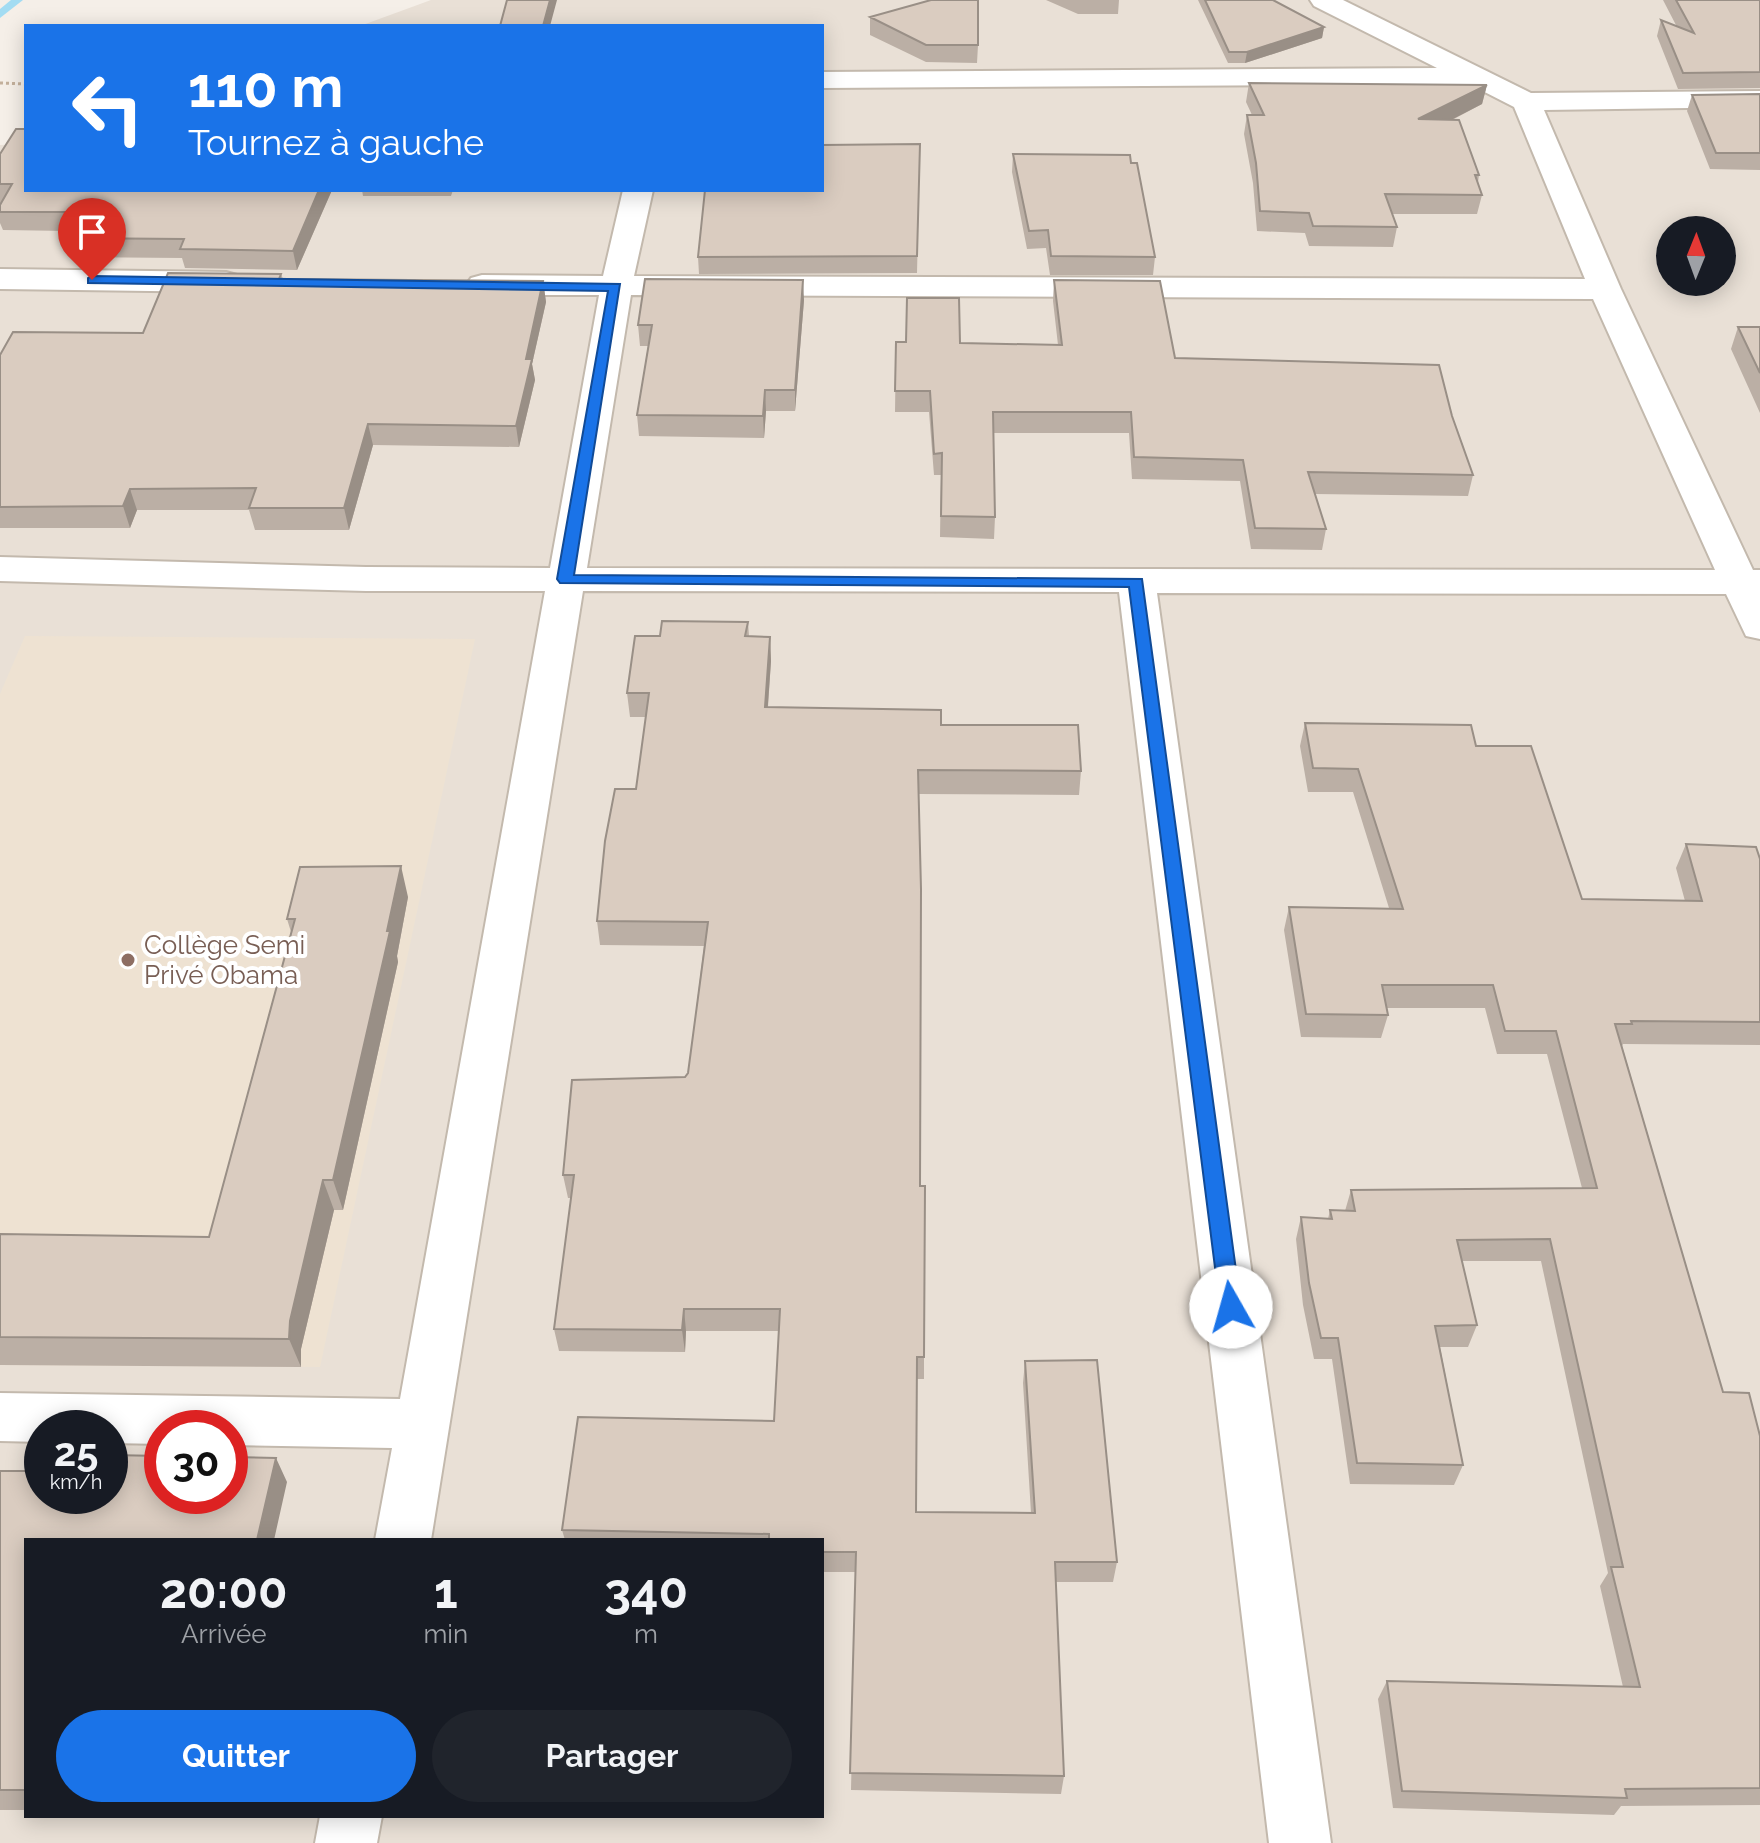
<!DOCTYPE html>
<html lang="fr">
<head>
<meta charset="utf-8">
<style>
	:root { --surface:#171b24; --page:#20242c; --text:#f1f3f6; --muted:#9ea1a6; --accent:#1a73e8 }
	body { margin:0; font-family:Raleway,sans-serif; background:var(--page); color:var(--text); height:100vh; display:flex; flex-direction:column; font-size:30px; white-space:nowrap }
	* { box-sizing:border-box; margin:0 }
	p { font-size:26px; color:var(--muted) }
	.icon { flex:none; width:44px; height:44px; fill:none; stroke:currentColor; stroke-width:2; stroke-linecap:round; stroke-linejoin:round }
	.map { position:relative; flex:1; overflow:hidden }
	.sheet { position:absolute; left:24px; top:1538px; width:800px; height:280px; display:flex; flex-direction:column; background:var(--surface); border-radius:0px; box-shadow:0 4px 20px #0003 }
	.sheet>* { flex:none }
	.top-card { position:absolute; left:24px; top:24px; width:800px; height:168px; border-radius:0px; box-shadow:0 4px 20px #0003; background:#1a73e8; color:#fff; overflow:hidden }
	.needle { width:52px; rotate:1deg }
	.buttons { position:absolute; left:1656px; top:216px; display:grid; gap:16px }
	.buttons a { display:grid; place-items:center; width:80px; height:80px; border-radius:50%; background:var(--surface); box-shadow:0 4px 20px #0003; font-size:40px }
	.speed { position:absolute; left:24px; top:1410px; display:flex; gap:16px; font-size:40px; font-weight:700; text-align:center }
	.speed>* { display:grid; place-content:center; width:104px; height:104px; border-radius:50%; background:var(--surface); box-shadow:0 4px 20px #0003; line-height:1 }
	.speed small { font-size:20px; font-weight:400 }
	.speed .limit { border:12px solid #d22; background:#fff; color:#111 }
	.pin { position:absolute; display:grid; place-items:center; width:68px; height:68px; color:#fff; margin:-82px -34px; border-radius:50% 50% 50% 0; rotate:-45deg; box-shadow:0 0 8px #0007 }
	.pin .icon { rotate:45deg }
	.me { position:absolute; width:88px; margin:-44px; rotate:353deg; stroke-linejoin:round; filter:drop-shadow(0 0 6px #0008) }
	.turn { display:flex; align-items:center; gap:28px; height:168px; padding:0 32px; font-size:36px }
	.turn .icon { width:104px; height:104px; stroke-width:2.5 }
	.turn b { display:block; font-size:56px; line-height:68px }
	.eta { display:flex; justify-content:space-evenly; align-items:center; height:136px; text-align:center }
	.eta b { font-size:48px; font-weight:700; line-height:56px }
	.primary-button { display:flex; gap:16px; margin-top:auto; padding:16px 32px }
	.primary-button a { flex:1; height:92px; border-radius:48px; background:var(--accent); color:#fff; font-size:32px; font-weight:700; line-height:92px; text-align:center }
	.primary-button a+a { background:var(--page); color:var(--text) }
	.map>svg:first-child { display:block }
</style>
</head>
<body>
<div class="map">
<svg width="1760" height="1843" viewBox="0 0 1760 1843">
	<rect width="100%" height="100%" fill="#f5efe8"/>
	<path fill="#e9e0d6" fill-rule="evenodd" d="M 431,0 L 1760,0 L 1760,1843 L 0,1843 L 0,145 L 26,144 L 26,190 L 822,190 L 822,26 L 360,26 ZM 1670,230 L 1722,230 L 1722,282 L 1670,282 ZM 42,1428 L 110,1428 L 110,1496 L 42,1496 ZM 162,1428 L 230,1428 L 230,1496 L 162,1496 ZM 26,1540 L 822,1540 L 822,1816 L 26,1816 Z"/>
	<path fill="#eee2d2" d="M 25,636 L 475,639 L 320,1367 L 0,1365 L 0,694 Z"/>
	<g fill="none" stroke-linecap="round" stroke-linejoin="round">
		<path fill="#a3dcf2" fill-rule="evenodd" d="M 11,0 L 23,0 L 0,18 L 0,9 Z"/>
		<g stroke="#c3b9ad" stroke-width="4">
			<path id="minor" d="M 1310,0 L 1343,0 L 1531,93 L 1760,91 L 1760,107 L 1544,110 L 1621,289 L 1753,570 L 1760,570 L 1760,639 L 1746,636 L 1726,594 L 1157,593 L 1331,1843 L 1269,1843 L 1119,592 L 583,591 L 431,1540 L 375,1540 L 392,1448 L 230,1445 L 230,1428 L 162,1428 L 162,1444 L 110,1443 L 110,1428 L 42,1428 L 42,1442 L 0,1441 L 0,1393 L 400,1399 L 545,591 L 366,591 L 0,581 L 0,557 L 366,567 L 550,568 L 599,295 L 482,295 L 471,292 L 466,285 L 471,278 L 482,275 L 603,276 L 623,190 L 653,190 L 634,276 L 1585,279 L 1514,107 L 1469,84 L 822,88 L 822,72 L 1437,68 L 1314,6 ZM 631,295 L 1593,299 L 1715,570 L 587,568 Z
				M 0,269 L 226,272 L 237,275 L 242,282 L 237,289 L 226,292 L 0,289 Z
				M 320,1816 L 382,1816 L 377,1843 L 315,1843 Z"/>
		</g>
		<path stroke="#c3b09b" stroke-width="3" stroke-dasharray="3 3" stroke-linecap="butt" d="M 0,83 L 26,84"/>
		<use href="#minor" fill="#fff" fill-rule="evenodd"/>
	</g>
	<path fill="#bbafa5" d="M 1046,0 L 1119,0 L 1118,14 L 1078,14 Z
		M 1198,0 L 1273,0 L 1324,27 L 1322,38 L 1245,63 L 1228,63 Z
		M 1663,0 L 1760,0 L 1760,88 L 1678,89 L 1657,36 L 1661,20 L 1677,27 Z
		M 870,17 L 978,45 L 977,63 L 926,62 L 870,35 Z
		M 1249,83 L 1487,85 L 1482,104 L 1452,120 L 1479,175 L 1478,182 L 1482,195 L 1477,214 L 1392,214 L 1397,227 L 1393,247 L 1309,246 L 1305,233 L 1257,231 L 1253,183 L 1244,134 L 1247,115 L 1252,115 L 1246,102 Z
		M 1760,94 L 1760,170 L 1710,169 L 1687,111 L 1692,95 Z
		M 920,144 L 917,273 L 699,274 L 698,257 Z
		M 0,154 L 332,190 L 297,270 L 185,268 L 182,258 L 69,257 L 63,238 L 67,231 L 3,230 L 0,223 L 0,205 L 1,203 L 0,203 Z
		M 1013,154 L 1131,163 L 1155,257 L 1153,275 L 1050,275 L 1046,248 L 1027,249 L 1012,172 Z
		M 362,190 L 453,190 L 451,196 L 363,196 Z
		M 281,274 L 283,279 L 543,281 L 546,302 L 532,364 L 535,380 L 519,447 L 373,445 L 349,530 L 255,530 L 249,510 L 137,510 L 130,528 L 0,528 L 0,355 L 143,333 Z
		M 1054,280 L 1175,358 L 1452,416 L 1473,475 L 1468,496 L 1315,494 L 1326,529 L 1322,550 L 1251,549 L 1240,481 L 1132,479 L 1129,433 L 993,433 L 995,517 L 994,539 L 940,537 L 941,475 L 934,475 L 929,412 L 895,412 L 896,342 L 1058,345 L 1053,301 Z
		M 804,300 L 795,411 L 766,411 L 764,438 L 639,436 L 637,415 L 648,346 L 640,346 L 638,325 Z
		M 1738,327 L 1760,327 L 1760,413 L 1731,349 Z
		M 748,622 L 749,636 L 770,637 L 771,661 L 768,707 L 941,725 L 1081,771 L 1079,795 L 919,794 L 920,1186 L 924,1357 L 924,1379 L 917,1379 L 916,1512 L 1031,1513 L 1023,1383 L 1025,1361 L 1117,1562 L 1113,1582 L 1056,1582 L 1064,1776 L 1061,1794 L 851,1790 L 856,1572 L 822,1572 L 822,1540 L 565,1540 L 562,1530 L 774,1421 L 779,1331 L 686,1331 L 685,1352 L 559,1351 L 554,1329 L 571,1198 L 568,1198 L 563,1175 L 685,1077 L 688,1073 L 704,946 L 600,945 L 597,921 L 636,789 L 646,717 L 630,717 L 627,693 L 660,636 Z
		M 1305,723 L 1476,746 L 1582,899 L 1685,901 L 1676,868 L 1686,844 L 1760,859 L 1760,1045 L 1623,1044 L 1622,1046 L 1723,1392 L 1760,1436 L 1760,1805 L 1621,1806 L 1614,1815 L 1393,1808 L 1378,1699 L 1387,1681 L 1623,1687 L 1600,1586 L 1608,1573 L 1541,1261 L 1462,1261 L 1477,1325 L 1468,1347 L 1440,1347 L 1463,1465 L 1454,1485 L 1350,1484 L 1332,1359 L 1314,1359 L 1303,1305 L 1296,1239 L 1301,1217 L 1328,1219 L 1330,1210 L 1345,1211 L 1351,1190 L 1582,1188 L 1547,1054 L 1497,1054 L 1485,1008 L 1387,1008 L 1388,1015 L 1381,1038 L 1301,1037 L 1284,930 L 1289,907 L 1389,908 L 1353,792 L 1308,792 L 1300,746 Z
		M 408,897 L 397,956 L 398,962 L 343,1210 L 334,1210 L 301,1349 L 301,1367 L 0,1365 L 0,1234 L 209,1237 L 291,932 L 287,919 Z
		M 0,1471 L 287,1482 L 26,1540 L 26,1810 L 0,1810 Z"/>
	<path fill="#998f86" d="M 550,0 L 557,0 L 550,26 L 543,26 Z
		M 1324,27 L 1322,38 L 1245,63 L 1247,52 Z
		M 1487,85 L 1482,104 L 1414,139 L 1418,119 Z
		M 319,190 L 332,190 L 297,270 L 293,251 Z
		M 803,280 L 804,300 L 795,411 L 795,390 Z
		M 543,281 L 546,302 L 532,364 L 535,380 L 519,447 L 516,426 L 526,359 Z
		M 765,390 L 766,411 L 764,438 L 763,416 Z
		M 368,424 L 373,445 L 349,530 L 344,508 Z
		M 130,489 L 137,510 L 130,528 L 123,506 Z
		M 770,637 L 771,661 L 766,731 L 765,707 Z
		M 401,866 L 408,897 L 397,956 L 398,962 L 343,1210 L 333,1180 Z
		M 323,1180 L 334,1210 L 301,1349 L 301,1367 L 289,1339 L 290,1321 Z
		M 684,1309 L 686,1331 L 685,1352 L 682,1330 Z
		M 276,1458 L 287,1482 L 274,1540 L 257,1540 Z"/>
	<path fill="#daccc0" stroke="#998f86" stroke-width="2" d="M 507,0 L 550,0 L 543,26 L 500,26 Z
		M 931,0 L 978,0 L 978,45 L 926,45 L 870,17 Z
		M 1205,0 L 1273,0 L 1324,27 L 1247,52 L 1229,52 Z
		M 1676,0 L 1760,0 L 1760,72 L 1683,73 L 1661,20 L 1694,33 Z
		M 1249,83 L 1487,85 L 1418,119 L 1459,120 L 1479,175 L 1475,175 L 1482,195 L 1385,194 L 1397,227 L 1313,226 L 1309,213 L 1260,211 L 1256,163 L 1247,115 L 1264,115 Z
		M 1760,94 L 1760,153 L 1716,153 L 1692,95 Z
		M 16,129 L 26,129 L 26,190 L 319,190 L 293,251 L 180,249 L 184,239 L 63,238 L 77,212 L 0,212 L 0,205 L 12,184 L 0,184 L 0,154 Z
		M 920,144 L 917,256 L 698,257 L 705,190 L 822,190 L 822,145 Z
		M 1013,154 L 1130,155 L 1131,163 L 1137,163 L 1155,257 L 1051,256 L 1048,230 L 1029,231 Z
		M 168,273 L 281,274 L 279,279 L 543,281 L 526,359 L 532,359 L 516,426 L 368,424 L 344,508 L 249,508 L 256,488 L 130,489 L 123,506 L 0,507 L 0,355 L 13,332 L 143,333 Z
		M 645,279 L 803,280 L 795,390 L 765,390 L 763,416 L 637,415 L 652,325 L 638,325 Z
		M 1054,280 L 1160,281 L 1175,358 L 1439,365 L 1452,416 L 1473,475 L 1308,472 L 1326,529 L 1255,528 L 1243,460 L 1134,457 L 1131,412 L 993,412 L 995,517 L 941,516 L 942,453 L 934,454 L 930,391 L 895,391 L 896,342 L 906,342 L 907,298 L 959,298 L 960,343 L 1062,345 Z
		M 1738,327 L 1760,327 L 1760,373 Z
		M 662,621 L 748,622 L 745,636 L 770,637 L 765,707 L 941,710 L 941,725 L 1078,725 L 1081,771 L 918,770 L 921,889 L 920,1186 L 925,1186 L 924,1357 L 917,1357 L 916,1512 L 1035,1513 L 1025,1361 L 1097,1360 L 1117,1562 L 1055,1562 L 1064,1776 L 850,1773 L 856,1552 L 822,1552 L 822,1540 L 769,1540 L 769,1534 L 562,1530 L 578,1417 L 774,1421 L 780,1309 L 684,1309 L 682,1330 L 554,1329 L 574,1175 L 563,1175 L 572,1080 L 685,1077 L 688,1073 L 708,922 L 597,921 L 605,841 L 615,789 L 636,789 L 649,693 L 627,693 L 635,636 L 660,636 Z
		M 1305,723 L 1471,725 L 1476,746 L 1531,746 L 1582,899 L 1702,901 L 1686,844 L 1756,847 L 1760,859 L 1760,1022 L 1631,1021 L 1632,1024 L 1615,1024 L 1723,1392 L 1749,1393 L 1760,1436 L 1760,1788 L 1625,1789 L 1627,1798 L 1402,1791 L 1387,1681 L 1640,1687 L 1611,1567 L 1623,1567 L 1550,1239 L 1457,1240 L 1477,1325 L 1435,1326 L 1463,1465 L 1357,1463 L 1338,1338 L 1321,1338 L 1309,1283 L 1301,1217 L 1332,1219 L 1330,1210 L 1355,1211 L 1351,1190 L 1597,1188 L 1556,1031 L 1505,1031 L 1493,985 L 1382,985 L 1388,1015 L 1306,1014 L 1289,907 L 1403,909 L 1358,769 L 1313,768 Z
		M 401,866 L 387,931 L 390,931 L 333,1180 L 323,1180 L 290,1321 L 289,1339 L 0,1337 L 0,1234 L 209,1237 L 295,919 L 287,919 L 300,867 Z
		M 110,1455 L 162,1456 L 162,1496 L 230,1496 L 230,1457 L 276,1458 L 257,1540 L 26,1540 L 26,1790 L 0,1790 L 0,1471 L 42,1471 L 42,1496 L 110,1496 Z"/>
	<path fill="#1a73e8" stroke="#114b97" stroke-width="2" d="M 92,276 L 620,284 L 574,575 L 1142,579 L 1241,1307 L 1238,1314 L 1231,1317 L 1223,1314 L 1220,1307 L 1129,587 L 560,583 L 557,579 L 608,291 L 88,283 L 88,278 Z"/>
	<circle fill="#8d6e63" stroke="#fff" stroke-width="3" cx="128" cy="960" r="8"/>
	<g text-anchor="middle" stroke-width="8" stroke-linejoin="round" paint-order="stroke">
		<g font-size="26" fill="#785e54" stroke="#fff" text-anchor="start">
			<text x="144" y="954">Collège Semi<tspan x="144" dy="30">Privé Obama</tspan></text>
		</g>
	</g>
</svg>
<div class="buttons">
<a><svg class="needle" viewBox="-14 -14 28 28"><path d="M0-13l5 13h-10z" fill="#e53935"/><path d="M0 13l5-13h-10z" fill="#9ea1a6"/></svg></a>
</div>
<div class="speed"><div>25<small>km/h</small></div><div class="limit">30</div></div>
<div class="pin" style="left:92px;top:280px;background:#d93025"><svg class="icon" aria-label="arrive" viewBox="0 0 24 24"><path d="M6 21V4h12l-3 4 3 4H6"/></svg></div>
<svg class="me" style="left:1231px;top:1307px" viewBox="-20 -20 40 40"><circle r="19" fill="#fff"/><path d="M0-13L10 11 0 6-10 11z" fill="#1a73e8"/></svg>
<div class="top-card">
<div class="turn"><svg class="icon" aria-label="left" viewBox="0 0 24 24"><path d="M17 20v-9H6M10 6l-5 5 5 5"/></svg><div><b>110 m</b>Tournez à gauche</div></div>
</div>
<section class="sheet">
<div class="eta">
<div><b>20:00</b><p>Arrivée</p></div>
<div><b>1</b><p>min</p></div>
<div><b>340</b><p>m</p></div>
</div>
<div class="primary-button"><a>Quitter</a><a>Partager</a></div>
</section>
</div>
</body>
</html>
